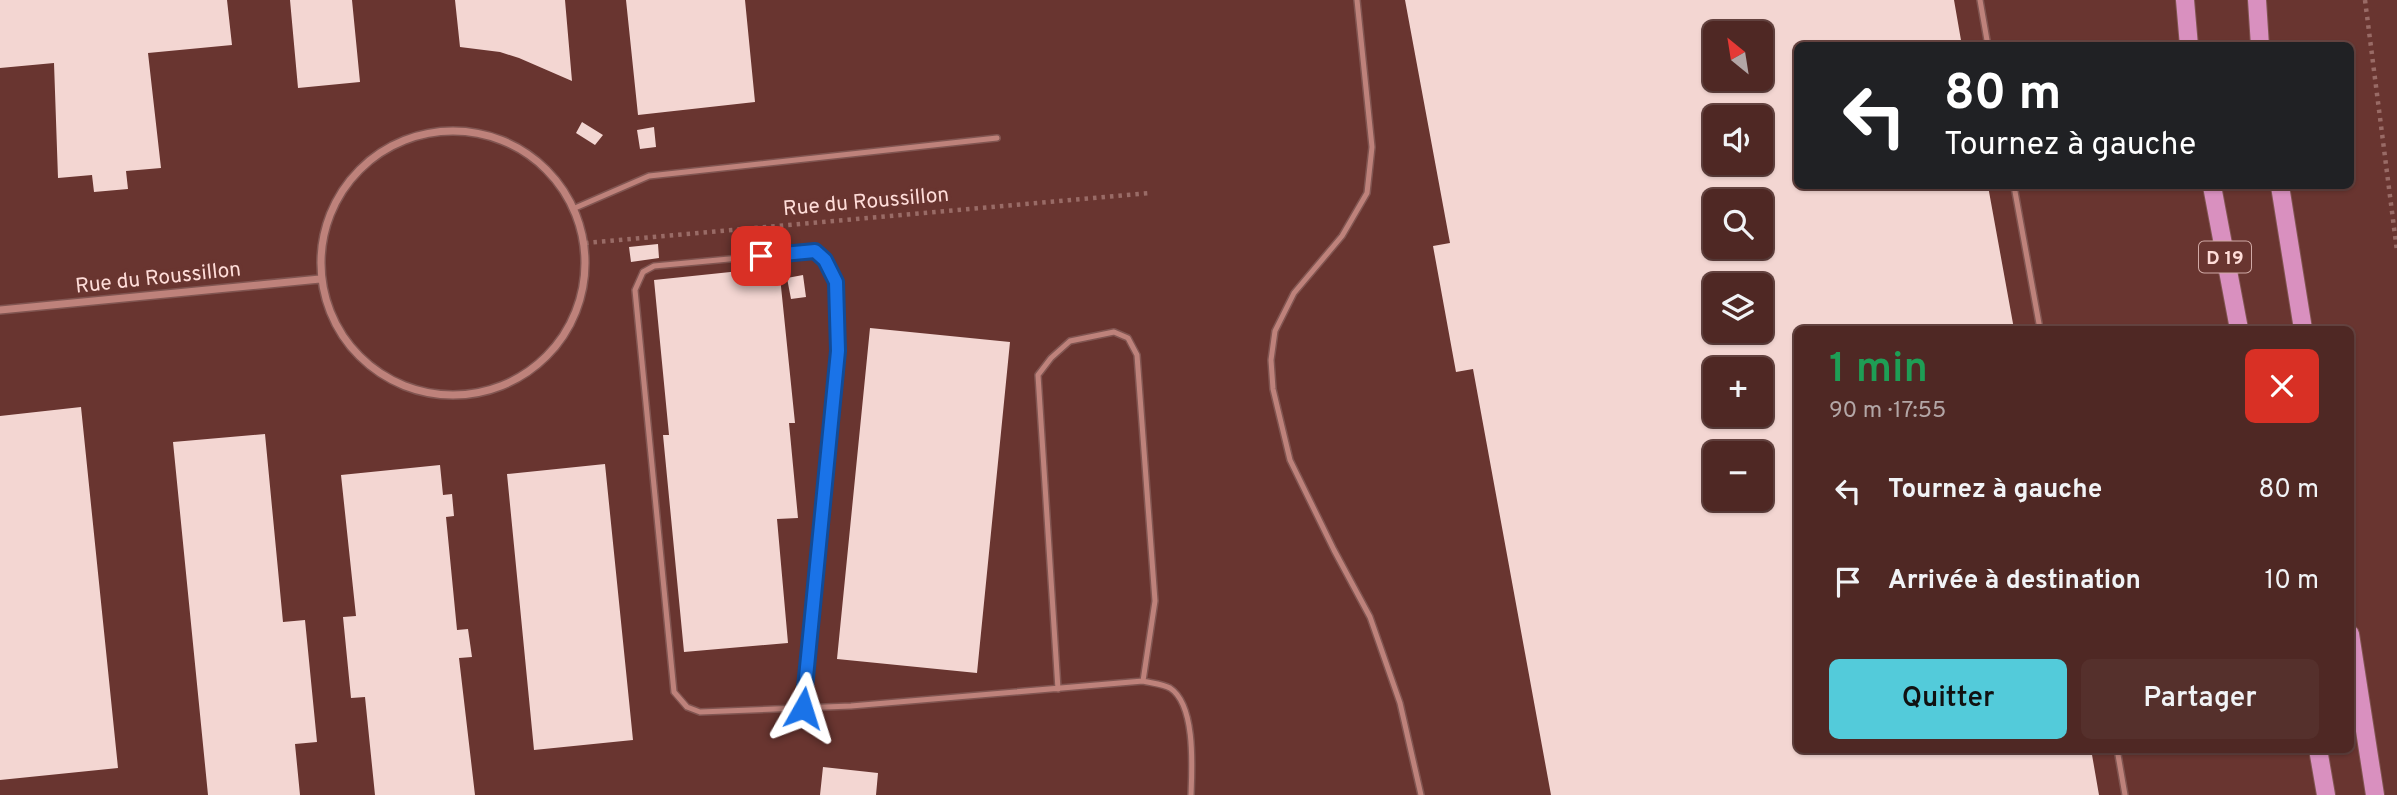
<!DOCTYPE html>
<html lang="fr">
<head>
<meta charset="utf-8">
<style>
	:root { --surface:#4f2824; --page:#55302c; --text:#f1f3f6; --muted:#b3a6a6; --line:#664441; --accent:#53cbda }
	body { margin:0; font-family:Overpass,sans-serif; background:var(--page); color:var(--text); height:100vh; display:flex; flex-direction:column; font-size:26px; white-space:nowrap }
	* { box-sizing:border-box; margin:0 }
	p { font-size:23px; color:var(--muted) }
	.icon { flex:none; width:38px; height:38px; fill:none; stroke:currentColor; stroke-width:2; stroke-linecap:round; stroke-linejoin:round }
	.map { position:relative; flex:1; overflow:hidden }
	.drawer { position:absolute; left:1794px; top:326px; width:560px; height:427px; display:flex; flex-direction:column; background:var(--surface); border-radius:10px; box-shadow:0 2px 5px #0004,0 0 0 2px var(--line) }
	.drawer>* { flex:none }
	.banner { position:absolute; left:1794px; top:42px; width:560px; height:147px; border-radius:10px; box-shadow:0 2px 5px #0004,0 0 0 2px var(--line); background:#202124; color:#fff; overflow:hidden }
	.needle { width:46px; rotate:330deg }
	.tools { position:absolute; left:1703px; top:21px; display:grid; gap:14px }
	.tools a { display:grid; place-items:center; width:70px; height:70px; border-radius:10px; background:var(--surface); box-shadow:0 2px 5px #0004,0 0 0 2px var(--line); font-size:35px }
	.pin { position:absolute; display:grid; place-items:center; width:60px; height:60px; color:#fff; margin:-30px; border-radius:14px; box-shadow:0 4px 10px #0006 }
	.me { position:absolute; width:77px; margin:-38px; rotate:6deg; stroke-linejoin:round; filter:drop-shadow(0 0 5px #0008) }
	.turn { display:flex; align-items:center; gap:24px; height:147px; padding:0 35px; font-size:32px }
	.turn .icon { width:91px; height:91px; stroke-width:2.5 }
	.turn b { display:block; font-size:49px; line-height:60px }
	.round { display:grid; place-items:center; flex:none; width:74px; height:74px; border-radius:10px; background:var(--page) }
	.headline { display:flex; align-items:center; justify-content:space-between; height:119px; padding:0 35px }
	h1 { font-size:42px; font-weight:600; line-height:52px; color:#1e9e55 }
	.action { display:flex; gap:14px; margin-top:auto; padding:14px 35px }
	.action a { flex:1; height:80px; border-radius:10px; background:var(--accent); color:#111; font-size:28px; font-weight:600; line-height:80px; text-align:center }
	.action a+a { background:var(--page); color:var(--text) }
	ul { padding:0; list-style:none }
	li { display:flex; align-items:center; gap:21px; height:91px; padding:0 35px }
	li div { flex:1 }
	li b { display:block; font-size:26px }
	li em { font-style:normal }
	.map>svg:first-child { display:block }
</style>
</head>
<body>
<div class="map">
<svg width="2397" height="795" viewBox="0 0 2397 795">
	<rect width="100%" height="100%" fill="#693530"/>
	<path fill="#f3d6d2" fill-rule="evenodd" d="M 0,0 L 227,0 L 232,45 L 148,53 L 161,168 L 126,171 L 128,189 L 94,192 L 92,175 L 58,178 L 54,63 L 0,68 Z
		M 290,0 L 352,0 L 360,82 L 298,88 Z
		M 455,0 L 565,0 L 572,81 L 519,58 L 500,52 L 460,47 Z
		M 626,0 L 745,0 L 755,102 L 638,115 Z
		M 1405,0 L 1954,0 L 1962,46 L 1797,46 L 1797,186 L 1988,186 L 2014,329 L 1797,329 L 1797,749 L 2091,749 L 2099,795 L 1551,795 L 1473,369 L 1456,372 L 1433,246 L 1450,243 ZM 1715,33 L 1760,33 L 1760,79 L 1715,79 ZM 1715,117 L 1760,117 L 1760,163 L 1715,163 ZM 1715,201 L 1760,201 L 1760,247 L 1715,247 ZM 1715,285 L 1760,285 L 1760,331 L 1715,331 ZM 1715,369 L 1760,369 L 1760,415 L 1715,415 ZM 1715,453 L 1760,453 L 1760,499 L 1715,499 Z
		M 582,122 L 603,135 L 595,145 L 576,133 Z
		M 654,127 L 656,147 L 640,149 L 637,130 Z
		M 658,244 L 659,258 L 631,262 L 629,247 Z
		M 779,267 L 795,423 L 789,423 L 798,518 L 777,519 L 788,643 L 684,652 L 663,435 L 669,435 L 654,280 Z
		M 803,275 L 806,297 L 791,299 L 787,278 Z
		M 870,328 L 1010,342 L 977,673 L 837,659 Z
		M 81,407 L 118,768 L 0,780 L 0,416 Z
		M 265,434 L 283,622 L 305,620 L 317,742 L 295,744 L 300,795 L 208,795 L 173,442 Z
		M 605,464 L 633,740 L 534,750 L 507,474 Z
		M 440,465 L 443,495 L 452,494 L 454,516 L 446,517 L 457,630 L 468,629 L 472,657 L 459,658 L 475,795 L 375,795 L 365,697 L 351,698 L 343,617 L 356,616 L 341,475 Z
		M 823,767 L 878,773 L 876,795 L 820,795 Z"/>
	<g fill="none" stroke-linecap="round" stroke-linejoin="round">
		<g stroke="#815551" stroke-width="8">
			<path id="service" d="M 1357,0 L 1372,147 L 1367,193 L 1342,236 L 1294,293 L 1275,331 L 1271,360 L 1273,389 L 1290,460 L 1334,550 L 1370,617 L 1400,703 L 1421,795
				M 1980,0 L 1988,46
				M 2014,186 L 2040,329
				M 575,208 L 649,176 L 997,138
				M 1058,689 L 1038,375 L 1051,358 L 1070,341 L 1114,332 L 1128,338 L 1137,355 L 1155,601 L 1143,681
				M 803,708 L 838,351 L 836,282 L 825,260 L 815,251 L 654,266 L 643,272 L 635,290 L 674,692 L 687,707 L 700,712 L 851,706 L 1143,681 C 1151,683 1163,684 1170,688 C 1196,705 1192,768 1191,795
				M 2117,749 L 2125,795"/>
		</g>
		<g stroke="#815551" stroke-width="10">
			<path id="minor" d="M321 263a132 132 0 1 1 264 0a132 132 0 1 1-264 0Z
				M 0,310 L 320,279"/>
		</g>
		<g stroke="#815551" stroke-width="20">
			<path id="primary" d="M 2185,0 L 2189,46
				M 2257,0 L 2260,46
				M 2212,186 L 2239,329
				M 2280,186 L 2303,329
				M 2350,634 L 2375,795
				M 2318,749 L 2326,795"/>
		</g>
		<path stroke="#996b66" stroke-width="4.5" stroke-dasharray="3.5 5" stroke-linecap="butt" d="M 2365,0 L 2397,251
			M 585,243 L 1150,193"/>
		<use href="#service" stroke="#be827b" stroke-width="5"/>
		<use href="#minor" stroke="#be827b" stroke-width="7"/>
		<use href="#primary" stroke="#d990bf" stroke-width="18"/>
	</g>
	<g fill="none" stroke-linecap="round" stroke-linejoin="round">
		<g stroke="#114b97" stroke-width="18">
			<path id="route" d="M 761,256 L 815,251 L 825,260 L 836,282 L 838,351 L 803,708"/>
		</g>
		<use href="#route" stroke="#1a73e8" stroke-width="12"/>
	</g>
	<g text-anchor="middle" stroke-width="7" stroke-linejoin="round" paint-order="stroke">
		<rect fill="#693530" stroke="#d1aaa6" stroke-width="2" x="2199" y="241.5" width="52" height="31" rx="5"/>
		<g font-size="19" font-weight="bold" fill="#fedcd8">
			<text x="2225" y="264">D 19</text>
		</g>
		<g font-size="21" fill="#fedcd8" stroke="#693530">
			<text transform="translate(866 201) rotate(-5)" y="7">Rue du Roussillon</text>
			<text transform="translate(158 277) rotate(-6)" y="7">Rue du Roussillon</text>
		</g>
	</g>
</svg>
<div class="tools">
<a><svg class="needle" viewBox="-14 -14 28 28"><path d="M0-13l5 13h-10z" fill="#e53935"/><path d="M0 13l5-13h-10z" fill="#b3a6a6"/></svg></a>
<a><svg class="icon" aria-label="sound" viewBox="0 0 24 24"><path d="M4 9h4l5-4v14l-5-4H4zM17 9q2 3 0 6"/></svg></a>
<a><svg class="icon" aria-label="search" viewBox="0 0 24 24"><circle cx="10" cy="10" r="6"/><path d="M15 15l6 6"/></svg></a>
<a><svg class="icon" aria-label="layers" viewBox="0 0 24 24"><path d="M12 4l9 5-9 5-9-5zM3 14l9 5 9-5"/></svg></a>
<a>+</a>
<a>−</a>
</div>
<div class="pin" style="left:761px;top:256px;background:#d93025"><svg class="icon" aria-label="arrive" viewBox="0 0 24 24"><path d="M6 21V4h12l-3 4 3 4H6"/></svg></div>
<svg class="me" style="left:803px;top:708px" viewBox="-20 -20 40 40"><path d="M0-17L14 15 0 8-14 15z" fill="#1a73e8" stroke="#fff" stroke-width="4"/></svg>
<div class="banner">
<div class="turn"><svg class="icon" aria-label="left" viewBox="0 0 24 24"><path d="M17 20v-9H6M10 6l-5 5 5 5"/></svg><div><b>80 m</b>Tournez à gauche</div></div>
</div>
<section class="drawer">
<div class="headline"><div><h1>1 min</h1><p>90 m · 17:55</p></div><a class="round" style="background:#d93025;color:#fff"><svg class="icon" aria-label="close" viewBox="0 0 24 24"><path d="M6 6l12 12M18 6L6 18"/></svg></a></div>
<ul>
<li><svg class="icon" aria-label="left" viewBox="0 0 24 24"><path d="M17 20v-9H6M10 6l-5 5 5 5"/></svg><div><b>Tournez à gauche</b></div><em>80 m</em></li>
<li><svg class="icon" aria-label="arrive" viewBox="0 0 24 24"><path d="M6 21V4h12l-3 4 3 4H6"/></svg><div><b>Arrivée à destination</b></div><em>10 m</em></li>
</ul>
<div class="action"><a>Quitter</a><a>Partager</a></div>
</section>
</div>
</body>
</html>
